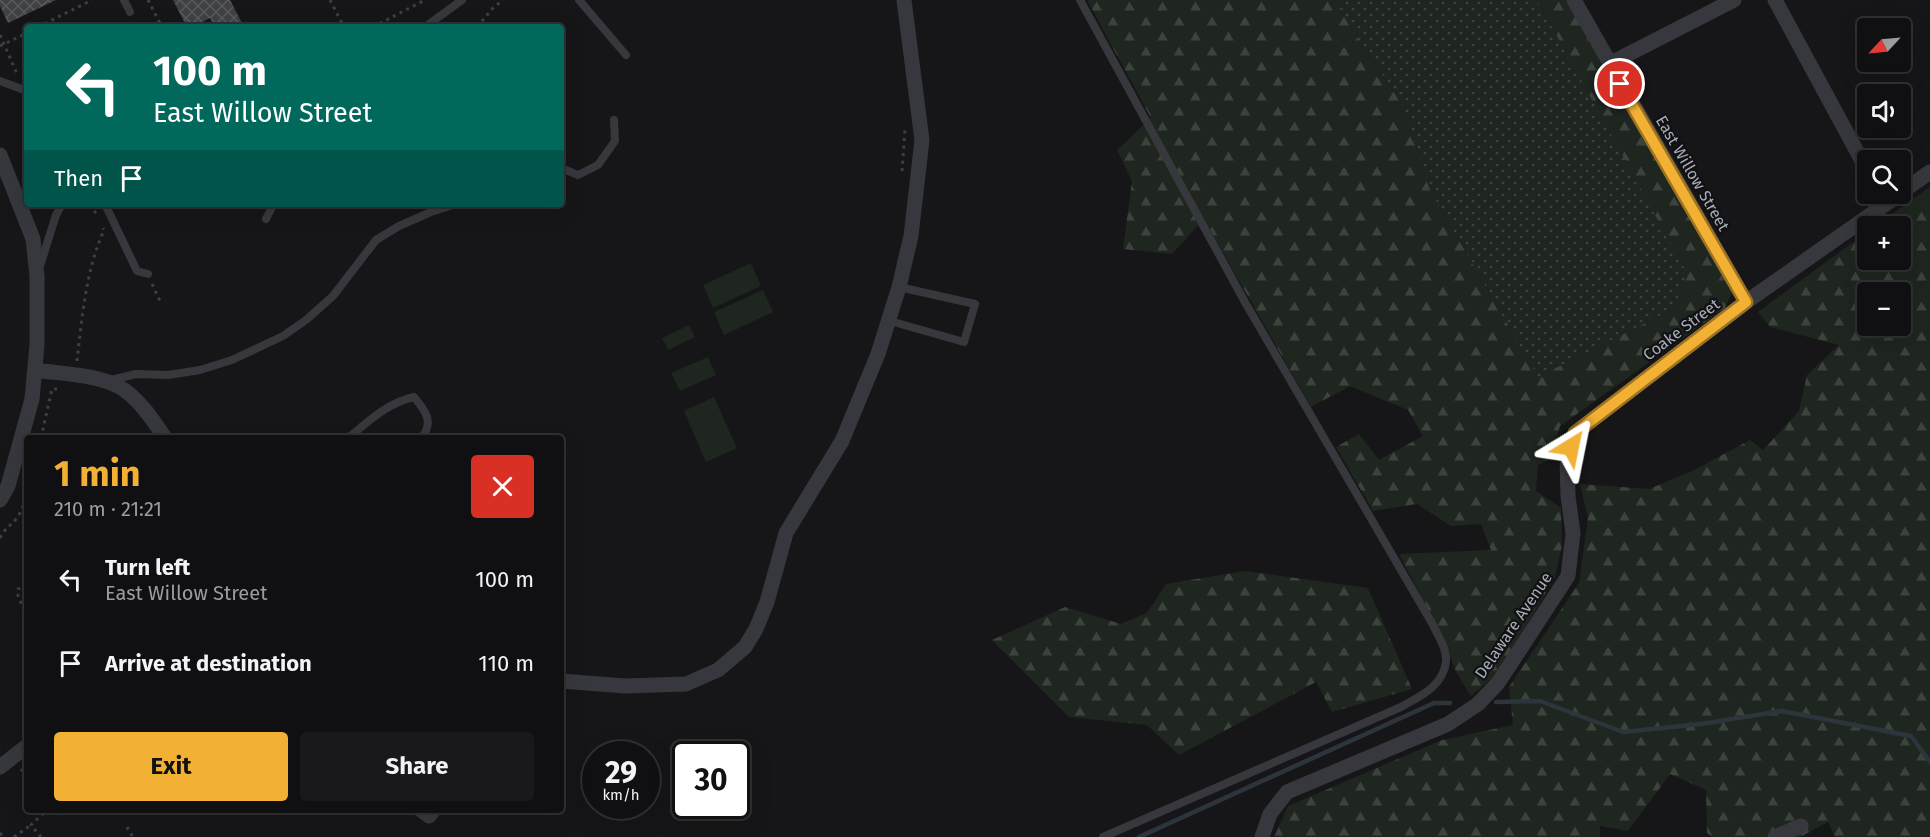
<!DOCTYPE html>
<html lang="en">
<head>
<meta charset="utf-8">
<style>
	:root { --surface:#101012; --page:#19191b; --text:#f1f3f6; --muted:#9c9d9f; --line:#303032; --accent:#f2b134 }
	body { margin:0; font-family:"Fira Sans",sans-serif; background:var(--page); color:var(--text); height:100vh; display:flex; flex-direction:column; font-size:22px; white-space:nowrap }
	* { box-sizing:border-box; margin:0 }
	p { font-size:20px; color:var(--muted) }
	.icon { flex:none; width:33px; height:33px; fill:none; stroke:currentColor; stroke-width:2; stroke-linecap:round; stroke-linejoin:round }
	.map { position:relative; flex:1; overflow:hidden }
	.sheet { position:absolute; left:24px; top:435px; width:540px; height:378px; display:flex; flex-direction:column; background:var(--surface); border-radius:6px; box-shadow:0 6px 24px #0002,0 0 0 2px var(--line) }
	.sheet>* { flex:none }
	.hud { position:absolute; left:24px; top:24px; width:540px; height:183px; border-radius:6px; box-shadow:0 6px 24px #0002,0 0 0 2px var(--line); background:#00695c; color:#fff; overflow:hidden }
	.needle { width:39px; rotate:244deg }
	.fabs { position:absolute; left:1857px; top:18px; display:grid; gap:12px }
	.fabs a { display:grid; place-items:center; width:54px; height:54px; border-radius:6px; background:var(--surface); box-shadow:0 6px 24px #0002,0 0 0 2px var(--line); font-size:30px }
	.speed { position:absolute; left:582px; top:741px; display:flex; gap:12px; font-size:30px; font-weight:700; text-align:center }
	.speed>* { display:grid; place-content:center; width:78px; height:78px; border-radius:50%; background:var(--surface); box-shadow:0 6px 24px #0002,0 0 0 2px var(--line); line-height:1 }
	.speed small { font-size:15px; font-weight:400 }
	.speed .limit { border:3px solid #111; border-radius:9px; background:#fff; color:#111 }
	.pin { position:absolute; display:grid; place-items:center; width:51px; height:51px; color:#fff; margin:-26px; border:3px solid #fff; border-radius:50%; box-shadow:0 2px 6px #0007 }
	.me { position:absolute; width:66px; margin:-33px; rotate:35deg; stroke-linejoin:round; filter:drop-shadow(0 0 4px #0008) }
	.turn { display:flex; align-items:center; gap:21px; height:126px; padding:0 30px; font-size:27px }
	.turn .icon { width:78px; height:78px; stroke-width:2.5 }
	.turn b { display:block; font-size:42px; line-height:51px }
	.then { display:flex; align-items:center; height:57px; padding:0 30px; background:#0003; gap:12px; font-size:22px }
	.round { display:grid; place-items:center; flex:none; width:63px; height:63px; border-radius:6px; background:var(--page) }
	.head { display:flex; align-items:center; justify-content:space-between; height:102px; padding:0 30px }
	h1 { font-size:36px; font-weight:700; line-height:45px; color:var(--accent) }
	.button { display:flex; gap:12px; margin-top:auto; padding:12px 30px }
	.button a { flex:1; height:69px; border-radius:6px; background:var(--accent); color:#111; font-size:24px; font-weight:700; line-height:69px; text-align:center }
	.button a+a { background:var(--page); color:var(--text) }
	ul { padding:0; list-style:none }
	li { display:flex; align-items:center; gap:18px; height:84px; padding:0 30px }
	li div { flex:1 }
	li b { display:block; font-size:22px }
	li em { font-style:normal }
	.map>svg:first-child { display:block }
</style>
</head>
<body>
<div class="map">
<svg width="1930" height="837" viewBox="0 0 1930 837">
	<defs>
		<pattern id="grass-dots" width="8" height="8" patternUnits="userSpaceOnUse" patternTransform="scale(1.5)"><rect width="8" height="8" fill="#1e261f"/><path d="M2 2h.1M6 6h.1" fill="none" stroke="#3c433d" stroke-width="1.8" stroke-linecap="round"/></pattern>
		<pattern id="forest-firs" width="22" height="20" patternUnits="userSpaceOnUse" patternTransform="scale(1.5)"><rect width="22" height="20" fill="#1e261f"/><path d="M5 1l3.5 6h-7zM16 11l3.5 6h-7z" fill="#3c433d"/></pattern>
		<pattern id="building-cross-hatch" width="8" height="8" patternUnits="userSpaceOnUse" patternTransform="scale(1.5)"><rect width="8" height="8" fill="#404145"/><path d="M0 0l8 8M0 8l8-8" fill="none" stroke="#595a5e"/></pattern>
	</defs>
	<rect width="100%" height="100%" fill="#161618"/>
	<path fill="url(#grass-dots)" d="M 1335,0 L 1537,0 L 1689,274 L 1673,309 L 1538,378 L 1430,190 L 1401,102 L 1353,32 Z"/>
	<path fill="url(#forest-firs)" fill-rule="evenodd" d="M 1087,0 L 1335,0 L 1353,32 L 1401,102 L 1430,190 L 1538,377 L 1673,309 L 1688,275 L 1537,0 L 1567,0 L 1732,293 L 1725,308 L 1560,426 L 1551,459 L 1538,465 L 1536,491 L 1561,508 L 1562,545 L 1555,577 L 1499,672 L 1471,696 L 1456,672 L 1444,640 L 1399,554 L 1491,550 L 1481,524 L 1451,526 L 1417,504 L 1373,511 L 1336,447 L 1359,434 L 1379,460 L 1423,436 L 1408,410 L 1350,386 L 1311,407 L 1204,219 L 1172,254 L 1123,249 L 1132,181 L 1117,150 L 1151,118 Z
		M 1930,187 L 1930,837 L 1835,837 L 1828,822 L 1800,837 L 1712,837 L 1707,833 L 1706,790 L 1670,774 L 1628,831 L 1600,826 L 1600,837 L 1274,837 L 1288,806 L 1442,740 L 1513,725 L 1509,687 L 1579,583 L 1588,518 L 1580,484 L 1649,489 L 1692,471 L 1750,440 L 1763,450 L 1799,411 L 1807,375 L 1839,345 L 1770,327 L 1758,312 L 1867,232 L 1868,260 L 1900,260 L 1900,226 L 1875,226 ZM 1868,292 L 1900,292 L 1900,326 L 1868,326 Z
		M 1245,571 L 1368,588 L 1412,689 L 1332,712 L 1316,682 L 1179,755 L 1147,725 L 1069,717 L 992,640 L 1065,607 L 1121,624 L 1147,613 L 1166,584 Z"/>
	<path fill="#1e261f" d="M 751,263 L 761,286 L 713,308 L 703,285 Z
		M 763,290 L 773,312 L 724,335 L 714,312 Z
		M 689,325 L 695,337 L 668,350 L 662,338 Z
		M 708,357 L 716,375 L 680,391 L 671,373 Z
		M 714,397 L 737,448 L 706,462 L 684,411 Z"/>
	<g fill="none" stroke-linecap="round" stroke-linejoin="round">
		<path stroke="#2c353c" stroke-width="4.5" d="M 1496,702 L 1540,701 L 1623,732 L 1701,724 L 1782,711 L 1911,736 L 1930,762
			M 1139,837 L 1434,703 L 1450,703"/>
	</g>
	<path fill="url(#building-cross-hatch)" d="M 0,0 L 56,0 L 8,23 L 0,6 Z
		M 173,0 L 230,0 L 244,27 L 215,27 L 210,18 L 192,27 L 187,27 Z"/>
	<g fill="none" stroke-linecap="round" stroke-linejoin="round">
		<path stroke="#3d3f44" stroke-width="3" stroke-dasharray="3 4.5" stroke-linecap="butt" d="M 148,0 L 162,27
			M 330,0 L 344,27
			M 38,27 L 92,0
			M 373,27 L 425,0
			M 477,27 L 493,8 L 503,0
			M 0,35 L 18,76
			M 0,46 L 27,33
			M 902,171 L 905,130
			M 91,204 L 96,214
			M 152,284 L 161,303
			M 77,361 C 82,317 86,270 104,230 L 103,228
			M 41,438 L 52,389 L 57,389
			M 27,479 L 25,484 L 27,488
			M 0,538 C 7,525 10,527 16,519 C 22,512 24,502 27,494
			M 27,585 L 18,589 L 17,593 L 27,618
			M 21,769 L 27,776
			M 57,810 L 62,816
			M 127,827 L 133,837
			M 0,833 L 3,837
			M 14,837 L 31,825
			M 41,837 L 31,825 L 47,810"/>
		<path stroke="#37383d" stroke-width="8" d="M 124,0 L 130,12
			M 579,0 L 626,55
			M 1080,0 L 1246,304 L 1433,625 C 1438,636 1447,649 1446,661 C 1444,686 1419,697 1401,707 L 1103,837
			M 425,27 L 462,0
			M 0,81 L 27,91
			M 561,168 L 578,175 L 598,165 L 615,141 L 614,120
			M 105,204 L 137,271 L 148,274
			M 266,219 L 272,207 L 271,204
			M 40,266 L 56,215 L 62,204
			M 890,321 L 964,342 L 975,304 L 899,287
			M 111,380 L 136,374 L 168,375 L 200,370 L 232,360 L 283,336 L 306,320 L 333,296 L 376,240 L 399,226 L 431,212 L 456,204
			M 348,438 C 369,421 387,403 414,397 C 425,410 435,423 421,438"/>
		<path stroke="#37383d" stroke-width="15" d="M 1574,0 L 1746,302
			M 1775,0 L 1868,172
			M 1609,64 L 1734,0
			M 0,155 L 33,239 L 37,276 L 37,345 L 32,399 L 8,486 L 0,500
			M 1900,193 L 1930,172
			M 35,370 C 61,374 94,374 118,386 C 138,397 153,420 165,438
			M 561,681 L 625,686 L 686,684 L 718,670 L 745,647 L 756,629 L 767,602 L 786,533 L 842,441 L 878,354 L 899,287 L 911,236 L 922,140 L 904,0
			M 0,767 L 27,746
			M 421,810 L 429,816 L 434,810
			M 1262,837 L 1270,814 L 1287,792 L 1448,724 L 1478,704 L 1498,683 L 1568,576 L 1573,533 L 1568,496 L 1567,460 L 1575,433 L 1746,302 L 1900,194
			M 1775,837 L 1801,826"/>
	</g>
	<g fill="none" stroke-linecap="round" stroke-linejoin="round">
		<g stroke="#9d7322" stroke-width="15">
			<path id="route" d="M 1571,447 L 1575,433 L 1746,302 L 1620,84"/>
		</g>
		<use href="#route" stroke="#f2b134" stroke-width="10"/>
	</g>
	<g text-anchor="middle" stroke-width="4.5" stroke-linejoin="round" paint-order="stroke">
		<g font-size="16" fill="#a8adb8" stroke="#111113">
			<text transform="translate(1693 173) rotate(60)" y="6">East Willow Street</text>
			<text transform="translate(1681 329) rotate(-37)" y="6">Coake Street</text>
			<text transform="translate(1513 625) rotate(-56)" y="6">Delaware Avenue</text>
		</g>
	</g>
</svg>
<div class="fabs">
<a><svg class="needle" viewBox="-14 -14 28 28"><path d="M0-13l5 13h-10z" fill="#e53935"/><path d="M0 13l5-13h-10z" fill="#9c9d9f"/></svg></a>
<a><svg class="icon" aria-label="sound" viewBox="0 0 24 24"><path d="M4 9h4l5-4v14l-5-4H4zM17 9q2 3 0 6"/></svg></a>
<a><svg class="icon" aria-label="search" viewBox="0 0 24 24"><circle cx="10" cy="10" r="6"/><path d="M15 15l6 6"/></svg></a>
<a>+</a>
<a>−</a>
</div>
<div class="speed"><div>29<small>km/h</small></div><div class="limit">30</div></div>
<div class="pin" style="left:1620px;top:84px;background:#d93025"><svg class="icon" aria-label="arrive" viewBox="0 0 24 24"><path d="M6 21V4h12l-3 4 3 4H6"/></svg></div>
<svg class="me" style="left:1571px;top:447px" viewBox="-20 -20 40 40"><path d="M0-17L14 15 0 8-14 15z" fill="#f2b134" stroke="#fff" stroke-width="4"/></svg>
<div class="hud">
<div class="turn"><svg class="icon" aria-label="left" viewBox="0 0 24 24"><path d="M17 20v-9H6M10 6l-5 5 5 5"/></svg><div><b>100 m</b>East Willow Street</div></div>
<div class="then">Then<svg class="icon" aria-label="arrive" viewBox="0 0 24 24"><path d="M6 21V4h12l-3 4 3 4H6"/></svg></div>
</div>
<section class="sheet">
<div class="head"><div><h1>1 min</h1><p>210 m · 21:21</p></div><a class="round" style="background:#d93025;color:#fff"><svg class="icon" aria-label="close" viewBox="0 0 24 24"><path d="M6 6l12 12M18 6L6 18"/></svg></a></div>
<ul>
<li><svg class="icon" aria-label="left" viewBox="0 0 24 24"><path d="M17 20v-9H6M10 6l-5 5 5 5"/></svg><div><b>Turn left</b><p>East Willow Street</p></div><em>100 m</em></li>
<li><svg class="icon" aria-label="arrive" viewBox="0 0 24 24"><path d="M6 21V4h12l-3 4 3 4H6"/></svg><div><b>Arrive at destination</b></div><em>110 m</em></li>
</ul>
<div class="button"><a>Exit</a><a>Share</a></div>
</section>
</div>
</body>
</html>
